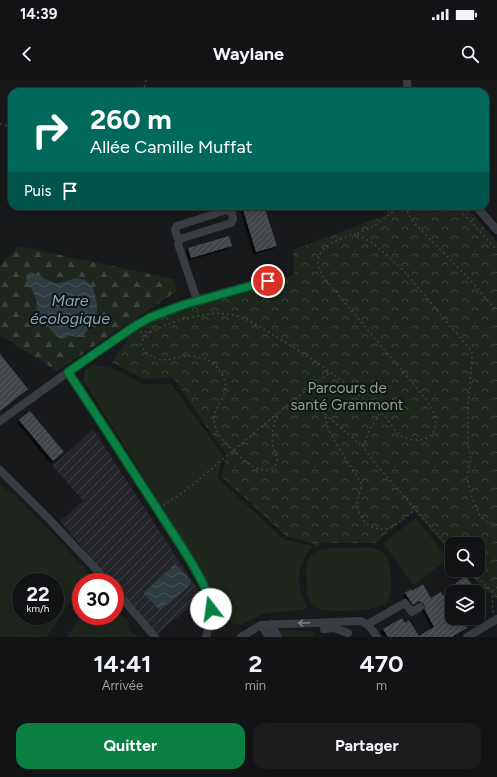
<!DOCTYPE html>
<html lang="fr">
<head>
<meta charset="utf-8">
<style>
	:root { --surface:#121314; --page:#1b1c1d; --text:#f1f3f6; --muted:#9c9ea0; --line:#313234; --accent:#0b8043 }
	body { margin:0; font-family:Figtree,sans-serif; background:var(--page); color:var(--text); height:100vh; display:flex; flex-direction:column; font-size:15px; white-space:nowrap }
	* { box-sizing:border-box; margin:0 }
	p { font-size:13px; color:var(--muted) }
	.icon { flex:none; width:22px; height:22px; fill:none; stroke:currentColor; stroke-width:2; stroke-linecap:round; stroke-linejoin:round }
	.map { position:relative; height:557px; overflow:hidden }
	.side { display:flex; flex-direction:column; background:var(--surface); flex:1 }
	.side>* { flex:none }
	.top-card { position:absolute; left:8px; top:8px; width:481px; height:122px; border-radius:12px; box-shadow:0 2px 10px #0003,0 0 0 1px var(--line); background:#00695c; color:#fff; overflow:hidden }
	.tools { position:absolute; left:445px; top:457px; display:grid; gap:8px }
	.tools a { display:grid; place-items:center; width:40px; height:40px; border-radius:8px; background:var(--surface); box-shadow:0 2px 10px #0003,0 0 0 1px var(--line); font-size:20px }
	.speed { position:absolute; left:12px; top:493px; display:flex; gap:8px; font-size:20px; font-weight:700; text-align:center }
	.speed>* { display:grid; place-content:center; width:52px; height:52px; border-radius:50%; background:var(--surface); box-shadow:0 2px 10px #0003,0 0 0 1px var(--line); line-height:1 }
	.speed small { font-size:10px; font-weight:400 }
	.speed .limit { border:6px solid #d22; background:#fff; color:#111 }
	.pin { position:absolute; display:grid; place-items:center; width:34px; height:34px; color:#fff; margin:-17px; border:2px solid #fff; border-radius:50%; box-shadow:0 1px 4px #0007 }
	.me { position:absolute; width:44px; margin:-22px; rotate:345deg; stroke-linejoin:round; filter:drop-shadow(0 0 3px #0008) }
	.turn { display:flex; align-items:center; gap:14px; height:84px; padding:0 16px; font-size:18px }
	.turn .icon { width:52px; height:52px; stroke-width:2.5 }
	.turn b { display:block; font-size:28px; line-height:34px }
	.then { display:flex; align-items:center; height:38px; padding:0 16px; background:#0003; gap:8px; font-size:15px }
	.eta { display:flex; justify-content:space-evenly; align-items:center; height:68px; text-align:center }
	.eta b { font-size:24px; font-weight:700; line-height:28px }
	.button { display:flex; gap:8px; margin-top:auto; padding:8px 16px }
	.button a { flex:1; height:46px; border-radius:12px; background:var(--accent); color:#fff; font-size:16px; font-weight:700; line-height:46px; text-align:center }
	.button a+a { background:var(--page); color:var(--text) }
	.status { display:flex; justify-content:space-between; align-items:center; height:28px; padding:0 20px; background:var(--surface); direction:ltr }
	.status svg { height:11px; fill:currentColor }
	header { display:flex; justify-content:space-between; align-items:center; height:52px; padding:0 16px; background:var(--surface); font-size:18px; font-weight:700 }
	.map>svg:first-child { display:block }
</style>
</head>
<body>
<div class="status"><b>14:39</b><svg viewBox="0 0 49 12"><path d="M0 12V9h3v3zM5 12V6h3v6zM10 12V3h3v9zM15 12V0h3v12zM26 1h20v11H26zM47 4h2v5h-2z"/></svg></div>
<header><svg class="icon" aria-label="back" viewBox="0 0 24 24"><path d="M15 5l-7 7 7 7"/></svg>Waylane<svg class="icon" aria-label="search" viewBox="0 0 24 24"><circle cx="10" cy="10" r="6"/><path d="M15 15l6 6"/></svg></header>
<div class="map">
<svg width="497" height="557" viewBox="0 0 497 557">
	<defs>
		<pattern id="industrial-furrows" width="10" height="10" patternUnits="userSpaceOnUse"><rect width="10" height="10" fill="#242528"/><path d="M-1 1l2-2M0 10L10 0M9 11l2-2" fill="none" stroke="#414245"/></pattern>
		<pattern id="forest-firs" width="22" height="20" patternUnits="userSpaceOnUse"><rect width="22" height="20" fill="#1e261d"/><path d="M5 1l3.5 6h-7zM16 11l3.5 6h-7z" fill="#3c433c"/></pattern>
		<pattern id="park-crowns" width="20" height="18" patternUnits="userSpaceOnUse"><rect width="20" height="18" fill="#1e261d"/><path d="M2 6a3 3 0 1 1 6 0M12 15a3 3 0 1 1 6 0" fill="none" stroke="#3c433c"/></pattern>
		<pattern id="water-waves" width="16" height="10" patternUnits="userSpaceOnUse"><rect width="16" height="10" fill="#2c3c40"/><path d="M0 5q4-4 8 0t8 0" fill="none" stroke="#48565a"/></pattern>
		<pattern id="building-hatch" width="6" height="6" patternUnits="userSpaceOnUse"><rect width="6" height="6" fill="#424448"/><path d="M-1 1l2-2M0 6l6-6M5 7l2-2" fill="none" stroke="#5a5d60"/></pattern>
		<filter id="shadow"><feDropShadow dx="-2.5" dy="2.5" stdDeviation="0" flood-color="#0009"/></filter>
	</defs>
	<rect width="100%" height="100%" fill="#18191b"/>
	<path fill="url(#industrial-furrows)" d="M 93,349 L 202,516 L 158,554 L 115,506 L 115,502 L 111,502 L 60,441 L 83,421 L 53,386 Z"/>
	<path fill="#1e261d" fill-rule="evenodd" d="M 92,285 L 113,288 L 143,304 L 171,304 L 223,375 L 218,398 L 283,459 L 313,466 C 294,489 297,502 307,529 L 262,534 L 242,545 L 232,544 L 162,426 L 83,300 L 85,291 Z
		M 0,403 L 30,431 L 89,492 L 83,502 L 81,502 L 81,505 L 47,557 L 0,557 ZM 21,502 L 55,502 L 55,536 L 21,536 Z
		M 416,438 L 448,479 L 414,505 L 383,463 Z
		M 366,467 C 373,468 380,469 385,475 C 392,484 395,516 385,524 C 376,531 330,533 319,529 C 314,527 309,521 308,516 C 306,510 307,504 306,497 C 306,472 315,469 338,468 C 347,468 356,468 366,467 Z
		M 115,531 L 128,539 L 129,550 L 139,557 L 67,557 L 81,535 L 115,536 Z
		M 279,550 L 314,551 L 313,557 L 283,557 Z"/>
	<path fill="url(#forest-firs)" d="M 18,166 L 174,199 L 177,211 L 57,291 L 0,255 L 0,185 Z"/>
	<path fill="url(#park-crowns)" d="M 394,126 L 465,126 L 497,162 L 497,519 L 476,501 L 466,490 L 478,490 L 478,464 L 452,464 L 452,474 L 414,431 L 375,463 L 323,463 L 315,467 L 314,464 L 286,456 L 222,397 L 226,375 L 173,297 L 144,299 L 112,283 L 135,246 L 151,237 L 294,195 L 293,170 L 383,136 Z"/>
	<path fill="url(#water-waves)" d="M 31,192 L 54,203 L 59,203 L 76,198 L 86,200 L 93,208 L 97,223 L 97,235 L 94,244 L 83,255 L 79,257 L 70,256 L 63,259 L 59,258 L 46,245 L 38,239 L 36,232 L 37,227 L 36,218 L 26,199 L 27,194 Z
		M 174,485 L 178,486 L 190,500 L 191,504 L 176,518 L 160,530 L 144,514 L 144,512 Z"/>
	<path fill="url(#building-hatch)" filter="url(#shadow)" d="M 242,126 L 264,126 L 277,166 L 256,172 Z
		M 229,156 L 232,166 L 191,178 L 188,168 Z
		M 0,274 L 28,309 L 0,331 Z
		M 30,331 L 64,372 L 53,381 L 19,340 Z
		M 465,496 L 479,512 L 460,512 L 454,505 Z
		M 423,504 L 431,518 L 441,512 L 448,523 L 449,522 L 452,527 L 452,538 L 461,538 L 467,548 L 452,557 L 388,557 L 383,549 L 402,538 L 405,543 L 409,540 L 419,556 L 434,547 L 425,530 L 424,524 L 419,521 L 413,525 L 405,513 L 411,509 L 412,511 Z"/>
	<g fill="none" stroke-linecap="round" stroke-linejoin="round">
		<path stroke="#3e4347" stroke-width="1.5" stroke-dasharray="2 3" stroke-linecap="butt" d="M 143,12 L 146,0
			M 0,44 L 12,47
			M 401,126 L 374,146 L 356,154 L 373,163 L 405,192 L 472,272 L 472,278 L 468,329 L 468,366 L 471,375 L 467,398 L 471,415 L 480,436 L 487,442 L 497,445
			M 407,126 L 408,134 L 415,144 L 472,202 L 497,231
			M 456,126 L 497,170
			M 356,154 C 333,160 305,172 325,199 L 425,318 C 431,326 438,338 435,349 C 430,363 408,363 398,353 C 391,347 389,338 380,333
			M 140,252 L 150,252 L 179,240 L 198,236 L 215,233 L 235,235 L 254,243 L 312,279 L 344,302 L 380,333 L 370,349 L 363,367 L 379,388 L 452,471
			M 150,252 L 144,257 L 141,264 C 143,271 147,274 153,277 C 165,284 175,276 188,276 C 195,276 202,278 208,280 C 213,282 216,286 219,290 C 239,317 206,324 216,349 C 222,362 241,378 252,386 C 259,391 275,393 277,381 C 277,375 274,371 273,366 C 269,340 283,314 313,325 C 316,326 322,331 324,334 C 327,338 326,344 328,348 C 337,368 350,384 361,403 C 362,410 357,416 357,424 C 357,430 361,436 364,441 C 367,445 371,447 375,448 C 390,454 404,438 416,429
			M 291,322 L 331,292
			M 325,334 L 363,367
			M 163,425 L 185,411 L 280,331
			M 470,490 L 492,511 L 493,533
			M 492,511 L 497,507"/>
		<path stroke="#393c40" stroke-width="8" d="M 407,0 L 408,12
			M 476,126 L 497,150
			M 180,159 L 177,157 L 175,149 L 177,146 L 227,130 L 232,133 L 233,139 L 231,143 L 180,159 L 178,164 L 197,220
			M 0,341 L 68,292
			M 0,390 L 47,437 L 108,502
			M 115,510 L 155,557
			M 271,544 L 278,557
			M 368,544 L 405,523 L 412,532 L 420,527
			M 261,545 L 269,557
			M 324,549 L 334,548 L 348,553
			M 206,557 L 210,542 L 211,522 L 208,514 L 189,480 L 112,358 L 68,292 L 135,246 L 151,237 L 197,220 L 268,201
			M 241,557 L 261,545 L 361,541 C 369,545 372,549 377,557
			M 467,557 L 497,539"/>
	</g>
	<defs><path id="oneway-shaft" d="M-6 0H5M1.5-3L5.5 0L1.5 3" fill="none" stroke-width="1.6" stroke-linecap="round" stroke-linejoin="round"/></defs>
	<use stroke="#777d84" href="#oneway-shaft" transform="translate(304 543) rotate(178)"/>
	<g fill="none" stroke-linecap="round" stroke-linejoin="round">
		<g stroke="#07532c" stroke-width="10">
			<path id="route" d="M 211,529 C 212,508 170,450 158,430 C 128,384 98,337 68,292 L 135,246 L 151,237 L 183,225 L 268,201"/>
		</g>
		<use href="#route" stroke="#0b8043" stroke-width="7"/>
	</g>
	<g text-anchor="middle" stroke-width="4" stroke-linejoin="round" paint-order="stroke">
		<g font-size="15" fill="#86a87e" stroke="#131416">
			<text x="347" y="313">Parcours de<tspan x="347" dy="17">santé Grammont</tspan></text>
		</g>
		<g font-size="16" font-style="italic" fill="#7dacba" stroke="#131416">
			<text x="70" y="226">Mare<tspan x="70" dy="18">écologique</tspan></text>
		</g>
	</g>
</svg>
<div class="tools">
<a><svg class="icon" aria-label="search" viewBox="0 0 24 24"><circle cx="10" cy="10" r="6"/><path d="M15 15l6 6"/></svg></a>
<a><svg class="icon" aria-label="layers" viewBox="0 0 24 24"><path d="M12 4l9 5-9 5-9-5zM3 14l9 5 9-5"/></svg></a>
</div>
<div class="speed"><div>22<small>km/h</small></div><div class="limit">30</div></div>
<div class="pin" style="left:268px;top:201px;background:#d93025"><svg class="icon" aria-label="arrive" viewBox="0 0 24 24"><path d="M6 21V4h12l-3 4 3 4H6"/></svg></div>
<svg class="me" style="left:211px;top:529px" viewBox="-20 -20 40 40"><circle r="19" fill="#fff"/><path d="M0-13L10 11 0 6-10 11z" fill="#0b8043"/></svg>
<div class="top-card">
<div class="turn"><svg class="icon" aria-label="right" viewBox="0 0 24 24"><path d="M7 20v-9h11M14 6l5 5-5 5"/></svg><div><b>260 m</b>Allée Camille Muffat</div></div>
<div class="then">Puis<svg class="icon" aria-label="arrive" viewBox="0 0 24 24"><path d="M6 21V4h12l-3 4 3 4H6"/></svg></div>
</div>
</div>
<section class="side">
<div class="eta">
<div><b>14:41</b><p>Arrivée</p></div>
<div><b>2</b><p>min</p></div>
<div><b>470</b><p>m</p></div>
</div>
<div class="button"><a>Quitter</a><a>Partager</a></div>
</section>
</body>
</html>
